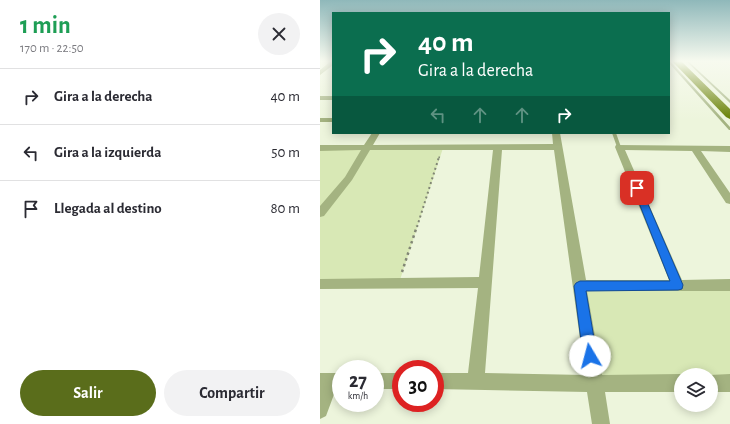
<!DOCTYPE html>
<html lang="es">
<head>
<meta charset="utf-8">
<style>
	:root { --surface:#fff; --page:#f2f2f3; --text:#2b2b33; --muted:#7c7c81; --line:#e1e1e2; --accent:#5a6d1b }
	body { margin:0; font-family:"Alegreya Sans",sans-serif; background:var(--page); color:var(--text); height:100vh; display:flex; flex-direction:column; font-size:15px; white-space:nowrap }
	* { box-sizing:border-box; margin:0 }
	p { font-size:13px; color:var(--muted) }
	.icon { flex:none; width:22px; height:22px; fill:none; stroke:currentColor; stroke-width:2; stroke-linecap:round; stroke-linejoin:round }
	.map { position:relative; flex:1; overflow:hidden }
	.details { display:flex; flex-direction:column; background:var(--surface); width:320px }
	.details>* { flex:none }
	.guide { position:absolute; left:12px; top:12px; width:338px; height:122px; border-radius:0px; box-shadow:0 2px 10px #0003; background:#0b6e4f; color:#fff; overflow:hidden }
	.fabs { position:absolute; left:354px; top:368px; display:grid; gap:8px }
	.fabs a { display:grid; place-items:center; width:44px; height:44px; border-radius:50%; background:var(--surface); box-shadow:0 2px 10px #0003; font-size:20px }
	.speed { position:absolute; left:12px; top:360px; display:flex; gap:8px; font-size:20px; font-weight:700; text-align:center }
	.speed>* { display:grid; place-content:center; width:52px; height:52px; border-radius:50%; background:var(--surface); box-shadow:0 2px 10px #0003; line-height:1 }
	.speed small { font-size:10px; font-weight:400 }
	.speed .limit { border:6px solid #d22; background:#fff; color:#111 }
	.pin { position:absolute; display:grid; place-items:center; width:34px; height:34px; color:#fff; margin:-17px; border-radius:8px; box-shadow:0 2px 6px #0006 }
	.me { position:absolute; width:44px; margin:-22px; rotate:352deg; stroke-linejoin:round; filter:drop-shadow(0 0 3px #0008) }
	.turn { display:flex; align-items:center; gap:14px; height:84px; padding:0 20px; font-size:18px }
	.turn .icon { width:52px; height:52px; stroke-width:2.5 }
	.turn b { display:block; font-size:28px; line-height:34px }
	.lanes { display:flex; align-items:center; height:38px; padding:0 20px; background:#0003; justify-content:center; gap:20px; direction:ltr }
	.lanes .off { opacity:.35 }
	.round { display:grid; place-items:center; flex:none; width:42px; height:42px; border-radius:21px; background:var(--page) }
	.summary { display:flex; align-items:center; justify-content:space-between; height:68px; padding:0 20px }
	h1 { font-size:24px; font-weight:600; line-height:30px; color:#1e9e55 }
	.primary-button { display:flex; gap:8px; margin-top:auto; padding:8px 20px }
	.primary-button a { flex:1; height:46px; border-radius:24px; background:var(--accent); color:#fff; font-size:16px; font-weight:600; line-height:46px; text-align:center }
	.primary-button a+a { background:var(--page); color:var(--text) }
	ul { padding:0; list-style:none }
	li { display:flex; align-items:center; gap:12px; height:56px; padding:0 20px; border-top:1px solid var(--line) }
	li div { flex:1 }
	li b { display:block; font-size:15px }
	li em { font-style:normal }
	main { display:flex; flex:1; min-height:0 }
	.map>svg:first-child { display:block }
</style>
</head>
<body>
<main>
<section class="details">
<div class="summary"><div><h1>1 min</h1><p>170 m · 22:50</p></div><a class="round"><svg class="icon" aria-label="close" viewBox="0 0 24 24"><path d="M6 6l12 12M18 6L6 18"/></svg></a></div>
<ul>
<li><svg class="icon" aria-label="right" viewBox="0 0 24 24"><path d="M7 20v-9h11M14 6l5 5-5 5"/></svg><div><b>Gira a la derecha</b></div><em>40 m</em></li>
<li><svg class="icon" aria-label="left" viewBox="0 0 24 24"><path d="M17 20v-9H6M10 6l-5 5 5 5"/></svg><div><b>Gira a la izquierda</b></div><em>50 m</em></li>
<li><svg class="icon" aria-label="arrive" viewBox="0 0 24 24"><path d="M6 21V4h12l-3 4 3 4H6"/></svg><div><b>Llegada al destino</b></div><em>80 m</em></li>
</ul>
<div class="primary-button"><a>Salir</a><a>Compartir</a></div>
</section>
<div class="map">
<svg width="410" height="424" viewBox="0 0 410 424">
	<rect width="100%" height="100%" fill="#edf5dc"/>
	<path fill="#d8e8b5" d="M 0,148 L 123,148 L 79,283 L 0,284 Z
		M 410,285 L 410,383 L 391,375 L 361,375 L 274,384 L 260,286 Z"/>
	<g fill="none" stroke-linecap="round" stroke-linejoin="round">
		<path stroke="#818675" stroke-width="1.5" stroke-dasharray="1.5 2" stroke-linecap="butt" d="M 119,158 L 120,155"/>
		<path stroke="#818675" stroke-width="2" stroke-dasharray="2 3" stroke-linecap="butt" d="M 97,227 L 119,157"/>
		<path stroke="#818675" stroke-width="2.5" stroke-dasharray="2.5 3.5" stroke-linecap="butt" d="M 82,272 L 97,226"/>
		<path fill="#a4b381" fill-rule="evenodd" d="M 349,61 L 350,61 L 410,127 L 410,130 L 409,130 L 349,63 Z
			M 366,61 L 368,61 L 410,100 L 410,103 Z
			M 292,133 L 296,133 L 301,147 L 301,148 L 297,148 L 297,147 Z"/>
		<path fill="#a4b381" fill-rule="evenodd" d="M 11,61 L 13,61 L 13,65 L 0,75 L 0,70 Z
			M 0,96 L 13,96 L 13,100 L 0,100 Z
			M 0,118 L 13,118 L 13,122 L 0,122 Z
			M 52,133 L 60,133 L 53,145 L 233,144 L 232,133 L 240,133 L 266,280 L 349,280 L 295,147 L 296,145 L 410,146 L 410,152 L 381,151 L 410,193 L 410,204 L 406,203 L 372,151 L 305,150 L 362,280 L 410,279 L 410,291 L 267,291 L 282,375 L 361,374 L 362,375 L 361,375 L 361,392 L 285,392 L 290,424 L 272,424 L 267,392 L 115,389 L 115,373 L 148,373 L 158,288 L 0,289 L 0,279 L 159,277 L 173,150 L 50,150 L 32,180 L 4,216 L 0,217 L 0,206 L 25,177 L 41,150 L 0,151 L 0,145 L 44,145 ZM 182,150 L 234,150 L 265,375 L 165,373 Z
			M 0,373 L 21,373 L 21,389 L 16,389 L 6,416 L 0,419 Z
			M 55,373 L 81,373 L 81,389 L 55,389 Z
			M 410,374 L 410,392 L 391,392 L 391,375 L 390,375 Z"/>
		<path fill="#657e00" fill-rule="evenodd" d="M 352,61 L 361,61 L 410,109 L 410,119 L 406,117 Z"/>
	</g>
	<linearGradient id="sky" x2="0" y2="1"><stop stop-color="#8fb8ba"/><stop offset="0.51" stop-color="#f7faef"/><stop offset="1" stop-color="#f7faef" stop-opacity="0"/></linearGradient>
	<rect width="410" height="120" fill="url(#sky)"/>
	<path fill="#1a73e8" stroke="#114b97" d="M 314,186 L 320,186 L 321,188 L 363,285 L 362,289 L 358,290 L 266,291 L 277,356 L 275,361 L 270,363 L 265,361 L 263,356 L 254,286 L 256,283 L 260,281 L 350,281 L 313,188 Z"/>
</svg>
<div class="fabs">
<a><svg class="icon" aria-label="layers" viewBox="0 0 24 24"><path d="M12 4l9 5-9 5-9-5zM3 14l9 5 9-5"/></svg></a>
</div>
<div class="speed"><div>27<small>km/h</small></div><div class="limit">30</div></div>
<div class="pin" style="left:317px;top:188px;background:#d93025"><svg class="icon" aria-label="arrive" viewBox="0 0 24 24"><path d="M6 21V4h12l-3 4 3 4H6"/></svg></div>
<svg class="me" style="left:270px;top:356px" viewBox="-20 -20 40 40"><circle r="19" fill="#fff"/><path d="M0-13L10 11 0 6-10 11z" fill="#1a73e8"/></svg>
<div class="guide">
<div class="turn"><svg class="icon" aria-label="right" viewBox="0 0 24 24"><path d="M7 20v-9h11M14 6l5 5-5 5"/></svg><div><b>40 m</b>Gira a la derecha</div></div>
<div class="lanes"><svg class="icon off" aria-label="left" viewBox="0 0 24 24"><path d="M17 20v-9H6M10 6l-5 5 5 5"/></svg><svg class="icon off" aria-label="ahead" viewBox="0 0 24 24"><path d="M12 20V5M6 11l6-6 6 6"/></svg><svg class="icon off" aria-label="ahead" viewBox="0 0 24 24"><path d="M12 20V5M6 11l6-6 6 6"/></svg><svg class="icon" aria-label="right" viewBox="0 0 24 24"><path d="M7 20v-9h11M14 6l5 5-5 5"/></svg></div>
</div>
</div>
</main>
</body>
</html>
